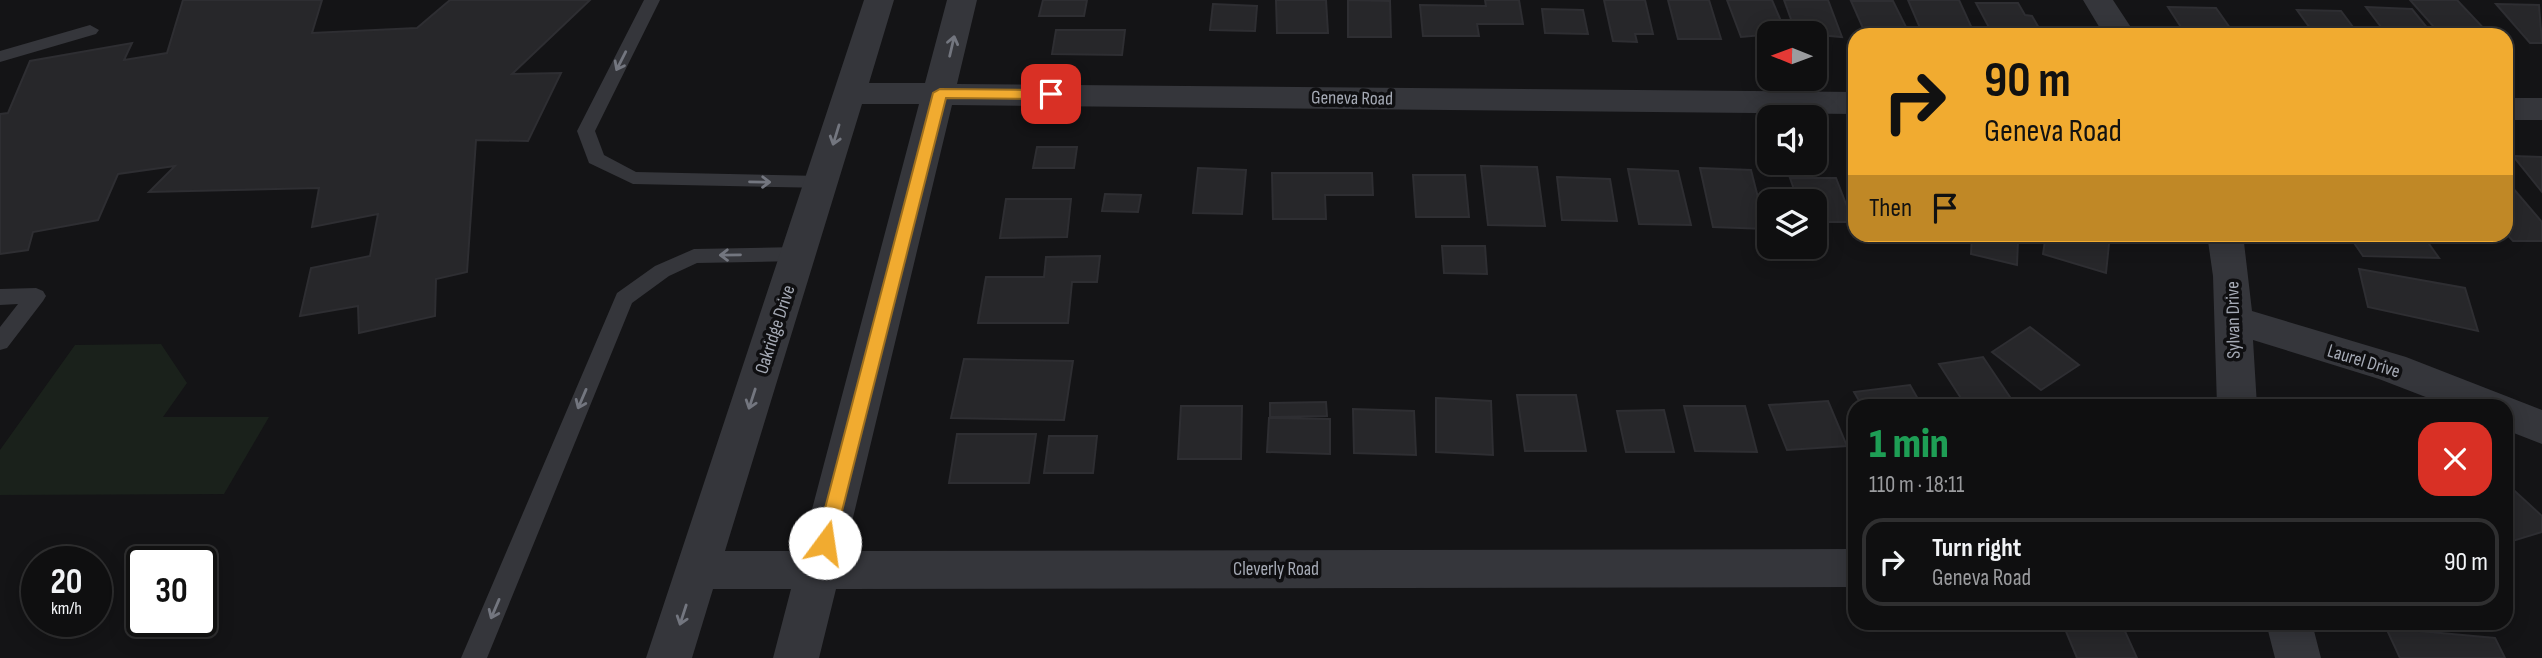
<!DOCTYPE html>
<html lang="en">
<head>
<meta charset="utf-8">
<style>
	:root { --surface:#0f0f10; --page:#181819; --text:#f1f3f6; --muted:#9b9c9f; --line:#2f2f30 }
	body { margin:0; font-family:"Sofia Sans Condensed",sans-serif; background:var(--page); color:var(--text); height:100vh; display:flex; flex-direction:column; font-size:26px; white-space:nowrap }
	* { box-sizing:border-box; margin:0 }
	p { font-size:23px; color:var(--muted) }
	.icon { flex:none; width:38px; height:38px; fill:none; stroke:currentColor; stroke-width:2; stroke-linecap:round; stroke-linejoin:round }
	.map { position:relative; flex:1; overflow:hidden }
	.side { position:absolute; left:1848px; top:399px; width:665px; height:231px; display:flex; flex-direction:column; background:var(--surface); border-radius:21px; box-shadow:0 4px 18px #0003,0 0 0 2px var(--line) }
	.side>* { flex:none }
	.top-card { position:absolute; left:1848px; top:28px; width:665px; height:214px; border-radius:21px; box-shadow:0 4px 18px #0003,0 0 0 2px var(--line); background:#f1ab30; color:#111; overflow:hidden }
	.needle { width:46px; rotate:271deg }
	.tools { position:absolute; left:1757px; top:21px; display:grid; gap:14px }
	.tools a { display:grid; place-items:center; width:70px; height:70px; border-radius:14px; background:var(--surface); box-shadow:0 4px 18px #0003,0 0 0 2px var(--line); font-size:35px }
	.speed { position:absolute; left:21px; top:546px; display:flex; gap:14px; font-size:35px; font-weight:700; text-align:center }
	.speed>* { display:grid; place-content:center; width:91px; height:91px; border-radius:50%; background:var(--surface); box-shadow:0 4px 18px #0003,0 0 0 2px var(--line); line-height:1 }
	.speed small { font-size:18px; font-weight:400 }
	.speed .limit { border:4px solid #111; border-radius:10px; background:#fff; color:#111 }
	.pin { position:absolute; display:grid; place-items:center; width:60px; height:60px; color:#fff; margin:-30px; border-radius:14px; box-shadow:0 4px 10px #0006 }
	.me { position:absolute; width:77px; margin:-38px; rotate:14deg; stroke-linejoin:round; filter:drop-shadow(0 0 5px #0008) }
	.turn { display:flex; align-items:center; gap:24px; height:147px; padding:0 21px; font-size:32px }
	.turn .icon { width:91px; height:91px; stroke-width:2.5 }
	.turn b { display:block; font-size:49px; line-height:60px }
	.then { display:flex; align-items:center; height:66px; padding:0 21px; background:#0003; gap:14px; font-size:26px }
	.round { display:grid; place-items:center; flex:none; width:74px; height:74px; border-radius:21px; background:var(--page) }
	.overview { display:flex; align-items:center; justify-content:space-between; height:119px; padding:0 21px }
	h1 { font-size:42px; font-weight:800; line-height:52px; color:#1e9e55 }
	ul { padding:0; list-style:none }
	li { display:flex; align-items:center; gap:21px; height:88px; margin:0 14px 10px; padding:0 7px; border:4px solid var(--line); border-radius:21px }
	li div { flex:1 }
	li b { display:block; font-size:26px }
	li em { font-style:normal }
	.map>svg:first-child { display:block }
</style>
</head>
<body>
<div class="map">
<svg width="2542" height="658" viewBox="0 0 2542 658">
	<rect width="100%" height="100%" fill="#141416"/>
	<path fill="#1a211b" d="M 161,344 L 187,383 L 163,417 L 269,417 L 224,494 L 0,495 L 0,450 L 75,345 Z"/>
	<path fill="#27272a" stroke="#2e2e32" stroke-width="2" d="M 183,0 L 322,0 L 312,33 L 417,28 L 450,0 L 590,0 L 512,74 L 561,73 L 528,141 L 476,140 L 467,272 L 436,279 L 435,316 L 359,333 L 358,306 L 300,316 L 311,268 L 370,256 L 378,214 L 312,227 L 319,188 L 149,192 L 175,166 L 118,174 L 98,220 L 33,232 L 28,250 L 0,254 L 0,114 L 8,113 L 30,61 L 132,43 L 124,60 L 167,53 Z
		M 1043,0 L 1087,0 L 1084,16 L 1039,16 Z
		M 1276,0 L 1326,0 L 1328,33 L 1277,33 Z
		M 1348,0 L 1390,1 L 1391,37 L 1348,37 Z
		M 1485,0 L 1519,0 L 1523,24 L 1477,24 L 1479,36 L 1423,36 L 1420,5 L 1486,6 Z
		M 1604,0 L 1645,0 L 1653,34 L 1635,34 L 1637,42 L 1613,41 Z
		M 1668,0 L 1709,0 L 1721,39 L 1678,39 Z
		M 1727,0 L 1772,0 L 1786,33 L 1741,37 Z
		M 1784,0 L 1828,0 L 1842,37 L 1796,33 Z
		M 1908,0 L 1959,0 L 1975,35 L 1923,35 Z
		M 2410,0 L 2457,0 L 2490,35 L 2441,35 Z
		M 1851,1 L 1893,1 L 1910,35 L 1866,35 Z
		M 1976,3 L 2018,3 L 2025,15 L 2032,16 L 2043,35 L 1993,35 Z
		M 1213,4 L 1257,6 L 1255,31 L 1210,30 Z
		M 2496,4 L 2539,5 L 2542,43 L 2530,43 Z
		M 2168,7 L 2216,8 L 2235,35 L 2186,35 Z
		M 2366,7 L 2412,9 L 2433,35 L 2387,35 Z
		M 1542,9 L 1583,10 L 1588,34 L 1545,33 Z
		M 2297,10 L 2341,11 L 2359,35 L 2315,35 Z
		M 1056,30 L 1125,30 L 1122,55 L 1052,54 Z
		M 1037,147 L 1077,147 L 1074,168 L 1033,168 Z
		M 2513,156 L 2542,157 L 2542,192 Z
		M 1481,166 L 1537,167 L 1545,226 L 1488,225 Z
		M 1198,168 L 1246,170 L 1242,214 L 1193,213 Z
		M 1700,168 L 1751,170 L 1766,229 L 1713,227 Z
		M 1628,169 L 1678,171 L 1691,225 L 1639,224 Z
		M 1272,173 L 1372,173 L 1373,195 L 1325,195 L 1326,219 L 1273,219 Z
		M 1413,175 L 1465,175 L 1469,217 L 1416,217 Z
		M 1557,177 L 1610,179 L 1617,221 L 1562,220 Z
		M 1790,178 L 1836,178 L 1853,222 L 1815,222 L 1815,201 L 1798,201 Z
		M 2506,180 L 2542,222 L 2542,241 L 2513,241 L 2506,233 Z
		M 1105,194 L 1141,195 L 1138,212 L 1102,211 Z
		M 1006,199 L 1071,199 L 1067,237 L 1000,238 Z
		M 1972,234 L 1995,234 L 2018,240 L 2017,265 L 1971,254 Z
		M 2046,234 L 2110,234 L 2106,273 L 2043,254 Z
		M 2348,234 L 2422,234 L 2439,258 L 2363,256 Z
		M 1442,246 L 1485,246 L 1487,274 L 1444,273 Z
		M 1100,256 L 1097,282 L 1072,282 L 1068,323 L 978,323 L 986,277 L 1044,277 L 1046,257 Z
		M 2359,269 L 2465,288 L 2478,331 L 2368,307 Z
		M 2030,327 L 2079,365 L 2041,390 L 1992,352 Z
		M 1983,357 L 2016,406 L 1966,406 L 1939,364 Z
		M 964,359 L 1073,361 L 1064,420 L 951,418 Z
		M 1910,385 L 1922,406 L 1862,406 L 1854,392 Z
		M 1517,395 L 1576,395 L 1586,451 L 1525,451 Z
		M 1436,398 L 1491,401 L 1493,455 L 1436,452 Z
		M 1828,401 L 1847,446 L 1787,450 L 1769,405 Z
		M 1326,402 L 1327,416 L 1270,417 L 1270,403 Z
		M 1181,406 L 1242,406 L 1241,459 L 1178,459 Z
		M 1684,406 L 1745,406 L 1757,452 L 1695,451 Z
		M 1353,409 L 1414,411 L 1416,455 L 1354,453 Z
		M 1664,410 L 1674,452 L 1626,452 L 1617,411 Z
		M 1269,418 L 1330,419 L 1330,454 L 1267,452 Z
		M 957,434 L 1036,434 L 1029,483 L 949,483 Z
		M 1049,436 L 1097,436 L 1093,473 L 1044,473 Z
		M 2506,483 L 2542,516 L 2542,532 L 2506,543 Z
		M 2386,628 L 2495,638 L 2505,658 L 2400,658 Z
		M 2065,629 L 2124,629 L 2137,658 L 2077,658 Z"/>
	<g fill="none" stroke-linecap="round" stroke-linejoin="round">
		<path fill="#35363b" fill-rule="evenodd" d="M 644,0 L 660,0 L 595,131 L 604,155 L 636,172 L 821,176 L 828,178 L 831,183 L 828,188 L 633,184 L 589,163 L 577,131 Z
			M 90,25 L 99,30 L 96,34 L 0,62 L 0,51 Z
			M 798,247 L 808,254 L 798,261 L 697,263 L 669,276 L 632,303 L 487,658 L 461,658 L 617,293 L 655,266 L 694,249 Z
			M 36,288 L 43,291 L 46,296 L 43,301 L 7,348 L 0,350 L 0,327 L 18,304 L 0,305 L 0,289 Z"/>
		<path fill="#35363b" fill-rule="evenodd" d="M 864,0 L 894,0 L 869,83 L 925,83 L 947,0 L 977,0 L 957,84 L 1855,92 L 1855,114 L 952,105 L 845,551 L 1855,549 L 1855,587 L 836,589 L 819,658 L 773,658 L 791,589 L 713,589 L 692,658 L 646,658 ZM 862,104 L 919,104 L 801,551 L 725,551 Z
			M 2083,0 L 2113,0 L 2136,35 L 2104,35 Z
			M 2506,98 L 2542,98 L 2542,120 L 2506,120 Z
			M 2207,234 L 2243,234 L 2252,311 L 2406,357 L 2542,410 L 2542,444 L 2506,430 L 2506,406 L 2449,406 L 2379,379 L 2253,340 L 2257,406 L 2217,406 L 2213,276 Z
			M 2266,623 L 2312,623 L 2321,658 L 2275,658 Z"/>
	</g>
	<defs><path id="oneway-shaft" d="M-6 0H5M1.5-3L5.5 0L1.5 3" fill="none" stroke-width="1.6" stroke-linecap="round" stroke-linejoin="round" transform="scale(1.75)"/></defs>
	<g stroke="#73767f">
		<use href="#oneway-shaft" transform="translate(952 46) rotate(-77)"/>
		<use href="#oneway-shaft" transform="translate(621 61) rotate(117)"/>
		<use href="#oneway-shaft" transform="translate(836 135) rotate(107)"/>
		<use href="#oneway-shaft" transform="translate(760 182) rotate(1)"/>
		<use href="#oneway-shaft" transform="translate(730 255) rotate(179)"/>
		<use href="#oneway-shaft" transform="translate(582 399) rotate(113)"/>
		<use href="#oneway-shaft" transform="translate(752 399) rotate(108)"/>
		<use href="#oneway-shaft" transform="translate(495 609) rotate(113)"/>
		<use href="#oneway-shaft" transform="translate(683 615) rotate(108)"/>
	</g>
	<path fill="#f1ab30" stroke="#9d6f1f" stroke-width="2" d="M 940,89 L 1051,90 L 1058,94 L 1051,99 L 946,98 L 834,543 L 825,551 L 816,543 L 933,93 Z"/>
	<g text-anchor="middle" stroke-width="7" stroke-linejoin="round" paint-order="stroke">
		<g font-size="19" fill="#a6abb6" stroke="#0f0f11">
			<text transform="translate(1352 97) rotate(1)" y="7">Geneva Road</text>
			<text transform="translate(2232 320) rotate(-91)" y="7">Sylvan Drive</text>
			<text transform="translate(774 329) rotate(-72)" y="7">Oakridge Drive</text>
			<text transform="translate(2364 360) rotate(17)" y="7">Laurel Drive</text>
			<text x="1276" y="575">Cleverly Road</text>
		</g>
	</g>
</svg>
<div class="tools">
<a><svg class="needle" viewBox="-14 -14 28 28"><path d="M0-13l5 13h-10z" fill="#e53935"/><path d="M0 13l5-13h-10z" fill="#9b9c9f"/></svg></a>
<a><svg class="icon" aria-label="sound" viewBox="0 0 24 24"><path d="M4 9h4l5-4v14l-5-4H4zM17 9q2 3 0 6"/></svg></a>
<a><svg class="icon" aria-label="layers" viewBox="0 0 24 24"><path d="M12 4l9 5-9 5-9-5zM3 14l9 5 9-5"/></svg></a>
</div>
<div class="speed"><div>20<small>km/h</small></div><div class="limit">30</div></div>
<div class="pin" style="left:1051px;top:94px;background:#d93025"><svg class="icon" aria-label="arrive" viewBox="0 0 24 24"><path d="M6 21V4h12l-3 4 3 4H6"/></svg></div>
<svg class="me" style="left:825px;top:543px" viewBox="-20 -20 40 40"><circle r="19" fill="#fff"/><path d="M0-13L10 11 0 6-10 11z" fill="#f1ab30"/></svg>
<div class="top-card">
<div class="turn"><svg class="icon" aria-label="right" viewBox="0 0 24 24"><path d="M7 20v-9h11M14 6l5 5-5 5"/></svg><div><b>90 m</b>Geneva Road</div></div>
<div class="then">Then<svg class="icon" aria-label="arrive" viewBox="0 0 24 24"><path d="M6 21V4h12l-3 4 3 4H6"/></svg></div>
</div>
<section class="side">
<div class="overview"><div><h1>1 min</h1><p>110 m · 18:11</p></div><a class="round" style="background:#d93025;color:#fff"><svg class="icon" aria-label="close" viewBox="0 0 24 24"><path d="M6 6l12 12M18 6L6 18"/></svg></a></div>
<ul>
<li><svg class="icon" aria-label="right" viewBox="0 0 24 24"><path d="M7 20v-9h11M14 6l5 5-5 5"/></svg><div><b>Turn right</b><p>Geneva Road</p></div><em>90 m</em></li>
</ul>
</section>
</div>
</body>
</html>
